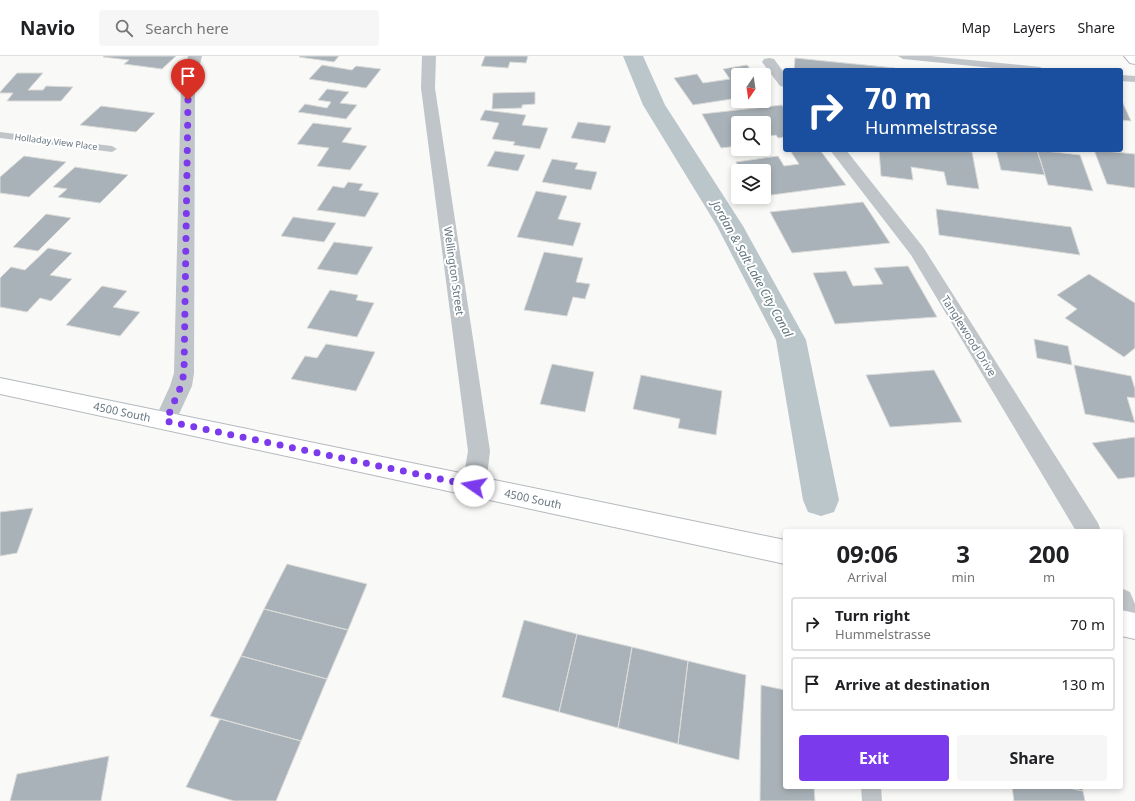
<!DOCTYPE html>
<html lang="en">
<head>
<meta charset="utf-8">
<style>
	:root { --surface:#fff; --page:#f6f6f6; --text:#202124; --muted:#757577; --line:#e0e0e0; --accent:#7c3aed }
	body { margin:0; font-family:"Noto Sans",sans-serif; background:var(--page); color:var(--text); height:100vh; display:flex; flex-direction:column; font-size:15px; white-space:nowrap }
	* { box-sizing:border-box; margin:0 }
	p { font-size:13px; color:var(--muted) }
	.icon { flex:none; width:22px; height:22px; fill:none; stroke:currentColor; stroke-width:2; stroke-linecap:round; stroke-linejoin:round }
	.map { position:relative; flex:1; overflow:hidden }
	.sheet { position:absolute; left:783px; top:473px; width:340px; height:260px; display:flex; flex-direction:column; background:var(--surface); border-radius:4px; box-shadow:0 2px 6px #0003 }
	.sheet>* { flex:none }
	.hud { position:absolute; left:783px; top:12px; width:340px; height:84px; border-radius:4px; box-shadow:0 2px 6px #0003; background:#1a4fa0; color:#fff; overflow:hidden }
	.needle { width:26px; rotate:193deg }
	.tools { position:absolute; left:731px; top:12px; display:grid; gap:8px }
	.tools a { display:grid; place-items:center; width:40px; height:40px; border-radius:4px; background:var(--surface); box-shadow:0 2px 6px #0003; font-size:20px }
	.pin { position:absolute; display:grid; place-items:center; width:34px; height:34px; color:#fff; margin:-41px -17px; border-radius:50% 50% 50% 0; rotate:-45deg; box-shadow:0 0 4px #0007 }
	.pin .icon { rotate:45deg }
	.me { position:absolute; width:44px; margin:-22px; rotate:282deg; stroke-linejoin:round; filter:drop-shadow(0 0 3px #0008) }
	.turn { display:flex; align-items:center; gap:14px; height:84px; padding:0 16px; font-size:18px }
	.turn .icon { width:52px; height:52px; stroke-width:2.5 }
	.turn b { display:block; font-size:28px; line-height:34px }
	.eta { display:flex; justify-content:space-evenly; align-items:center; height:68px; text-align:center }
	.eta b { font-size:24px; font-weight:700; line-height:28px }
	.primary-button { display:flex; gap:8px; margin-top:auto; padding:8px 16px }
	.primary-button a { flex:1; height:46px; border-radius:4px; background:var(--accent); color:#fff; font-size:16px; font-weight:700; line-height:46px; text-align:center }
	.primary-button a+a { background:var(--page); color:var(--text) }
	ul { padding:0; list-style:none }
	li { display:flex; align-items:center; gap:12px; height:54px; margin:0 8px 6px; padding:0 8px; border:2px solid var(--line); border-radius:4px }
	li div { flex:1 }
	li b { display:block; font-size:15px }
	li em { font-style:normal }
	header { display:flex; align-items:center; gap:24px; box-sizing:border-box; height:56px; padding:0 20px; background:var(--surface); border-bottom:1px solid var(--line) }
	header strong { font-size:19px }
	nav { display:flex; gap:22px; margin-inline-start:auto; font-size:14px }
	.search { width:280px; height:36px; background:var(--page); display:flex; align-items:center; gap:10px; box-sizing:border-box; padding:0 14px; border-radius:4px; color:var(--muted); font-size:15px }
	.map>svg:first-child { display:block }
</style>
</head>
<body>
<header>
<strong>Navio</strong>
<div class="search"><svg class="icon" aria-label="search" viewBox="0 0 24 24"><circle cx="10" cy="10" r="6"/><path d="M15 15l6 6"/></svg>Search here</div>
<nav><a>Map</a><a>Layers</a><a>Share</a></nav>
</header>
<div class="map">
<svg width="1135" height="745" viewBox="0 0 1135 745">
	<rect width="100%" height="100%" fill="#f9f9f7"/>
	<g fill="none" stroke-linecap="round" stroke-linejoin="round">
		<path fill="#bac6ca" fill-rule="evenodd" d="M 623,0 L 643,0 L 665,49 L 743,170 L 806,284 L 839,444 L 834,456 L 821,460 L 808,456 L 803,444 L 776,284 L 717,170 L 643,49 Z"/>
	</g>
	<path fill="#a9b2b8" stroke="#dbdbd9" d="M 104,0 L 176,0 L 162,13 L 124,8 L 129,4 L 103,1 Z
		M 300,0 L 339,0 L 334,6 L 299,1 Z
		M 485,0 L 528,0 L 526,7 L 510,6 L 508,12 L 481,10 Z
		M 795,2 L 895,12 L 896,14 L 794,14 Z
		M 322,9 L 352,14 L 356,10 L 381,13 L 366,32 L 309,23 Z
		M 747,9 L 755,19 L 738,19 L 738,42 L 693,49 L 674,22 L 697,18 L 703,27 L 730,23 L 723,13 Z
		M 17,17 L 43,17 L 28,34 L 43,34 L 46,30 L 73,31 L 61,45 L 7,45 L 13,37 L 0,37 L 0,36 Z
		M 327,33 L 349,36 L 340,47 L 357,49 L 346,63 L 298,56 L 305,48 L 327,52 L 331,46 L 318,44 Z
		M 535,36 L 535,48 L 522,49 L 522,52 L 492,53 L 493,37 Z
		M 1121,43 L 1131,65 L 1121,64 Z
		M 782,49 L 785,54 L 785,81 L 778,82 L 776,79 L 764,81 L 764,67 L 738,67 L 738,90 L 721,92 L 702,58 Z
		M 101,50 L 155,57 L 136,76 L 80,69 Z
		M 485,54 L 526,59 L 522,69 L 548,72 L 540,93 L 513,89 L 515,86 L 492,83 L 499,67 L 480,64 Z
		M 578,66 L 611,70 L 605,87 L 571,82 Z
		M 313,67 L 352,72 L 342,86 L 367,90 L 350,114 L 317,110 L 329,92 L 297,88 Z
		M 802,94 L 820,94 L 846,129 L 764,140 L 764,115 L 741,115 L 736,106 L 778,100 L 784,110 L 799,108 L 791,96 Z
		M 879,94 L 954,94 L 972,96 L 979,133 L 947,129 L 944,116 L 911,111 L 913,124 L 881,120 Z
		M 996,94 L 1037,94 L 1045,119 L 1001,114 Z
		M 1037,94 L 1080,99 L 1093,135 L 1048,129 Z
		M 1094,94 L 1135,98 L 1135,132 L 1107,128 Z
		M 495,95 L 525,99 L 518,115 L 487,110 Z
		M 24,100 L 66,106 L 29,141 L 0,137 L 0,121 Z
		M 552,103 L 578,107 L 575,113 L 597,116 L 591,134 L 542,126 Z
		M 75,111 L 128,119 L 100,147 L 58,141 L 67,133 L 53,131 Z
		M 348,126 L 363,128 L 359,134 L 379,137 L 365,161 L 317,154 L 333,130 L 344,132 Z
		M 536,135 L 567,140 L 558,163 L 581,167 L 573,190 L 517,181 Z
		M 863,146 L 890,187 L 792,197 L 770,156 Z
		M 936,153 L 1071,171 L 1080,199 L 939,179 Z
		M 46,158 L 71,162 L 38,195 L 13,191 Z
		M 293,161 L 336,167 L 324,186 L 281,180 Z
		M 334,186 L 373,191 L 357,219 L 317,213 Z
		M 48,192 L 72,197 L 50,219 L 72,223 L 51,245 L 40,242 L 27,256 L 0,251 L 0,222 L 11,211 L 25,214 Z
		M 544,196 L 583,202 L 576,226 L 590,228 L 585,243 L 573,241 L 567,260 L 524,254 Z
		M 908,210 L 937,261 L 835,268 L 813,217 L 846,215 L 853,230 L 883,228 L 874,212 Z
		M 1089,218 L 1135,247 L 1135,292 L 1124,301 L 1065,262 L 1077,253 L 1057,239 Z
		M 102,230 L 127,235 L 113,251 L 140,256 L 120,280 L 66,269 Z
		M 330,234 L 358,239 L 356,244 L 374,247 L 357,281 L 307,272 Z
		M 1034,283 L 1068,290 L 1072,309 L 1037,302 Z
		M 326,288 L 375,296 L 356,335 L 291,323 L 305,300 L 317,302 Z
		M 552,308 L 594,316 L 585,356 L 540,348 Z
		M 1074,309 L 1131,320 L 1135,333 L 1135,342 L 1127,341 L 1135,367 L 1085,358 Z
		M 934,314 L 962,366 L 890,371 L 866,319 Z
		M 641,319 L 722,335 L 716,379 L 678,372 L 680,363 L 633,353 Z
		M 1135,381 L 1135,421 L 1118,423 L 1092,387 Z
		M 33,452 L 17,497 L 0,500 L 0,456 Z
		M 287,508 L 367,528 L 348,574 L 264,553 Z
		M 264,553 L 348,574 L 327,623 L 241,600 Z
		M 524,564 L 577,578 L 559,656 L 502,641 Z
		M 577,578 L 632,591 L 618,672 L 559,656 Z
		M 632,591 L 688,605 L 678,688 L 618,672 Z
		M 241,600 L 327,623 L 301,685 L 210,660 Z
		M 688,605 L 746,619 L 739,704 L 678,688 Z
		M 761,629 L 785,634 L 785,731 L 814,731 L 815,745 L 760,745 Z
		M 220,663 L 301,685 L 276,745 L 234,745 L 186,731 Z
		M 109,700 L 101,745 L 10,745 L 17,718 Z
		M 1012,731 L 1065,731 L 1083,735 L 1085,745 L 1014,745 Z
		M 1065,731 L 1082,731 L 1083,735 Z"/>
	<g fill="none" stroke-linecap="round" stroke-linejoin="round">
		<g stroke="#b3b9bd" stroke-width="2">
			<path id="secondary" d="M 1124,0 L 1135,0 L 1135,8 L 1130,7 Z
				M 0,322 L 785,484 L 785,508 L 0,338 Z
				M 1121,554 L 1135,557 L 1135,583 L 1121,580 Z"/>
		</g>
		<path fill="#c0c5c9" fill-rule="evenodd" d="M 898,0 L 930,0 L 1040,11 L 1045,14 L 1013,14 L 903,3 Z
			M 1121,19 L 1135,20 L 1135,26 L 1121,25 Z
			M 0,76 L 112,90 L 117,93 L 112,96 L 0,82 Z
			M 861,731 L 881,731 L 882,745 L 862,745 Z"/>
		<path fill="#c0c5c9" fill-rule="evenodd" d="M 188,0 L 202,0 L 195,29 L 194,317 L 192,330 L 173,371 L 165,374 L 157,371 L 154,365 L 170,330 L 174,317 L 181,29 Z
			M 422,0 L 436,0 L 435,32 L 490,395 L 486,430 L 482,437 L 474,440 L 466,437 L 462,430 L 468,395 L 421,32 Z
			M 769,2 L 774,3 L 785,18 L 785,31 L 780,30 L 762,6 L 764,3 Z
			M 830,94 L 846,94 L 923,191 L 1098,467 L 1101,475 L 1076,475 L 911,199 Z
			M 1121,532 L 1130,536 L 1135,548 L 1135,580 L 1130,582 L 1121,579 Z"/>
		<use href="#secondary" fill="#fff" fill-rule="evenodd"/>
	</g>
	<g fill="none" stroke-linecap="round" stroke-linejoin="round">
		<path stroke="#7c3aed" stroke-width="7" stroke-dasharray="0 12.6" d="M 188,44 L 184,317 L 181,330 L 166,365 L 474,430"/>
	</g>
	<g text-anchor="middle" stroke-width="4" stroke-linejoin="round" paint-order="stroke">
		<g font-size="9" fill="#657681" stroke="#fff">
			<text transform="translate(56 86) rotate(7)" y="3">Holladay View Place</text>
		</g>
		<g font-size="11" fill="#657681" stroke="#fff">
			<text transform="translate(454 215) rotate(82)" y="4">Wellington Street</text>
			<text transform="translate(969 280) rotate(58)" y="4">Tanglewood Drive</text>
			<text transform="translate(122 356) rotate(12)" y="4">4500 South</text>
			<text transform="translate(533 443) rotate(12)" y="4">4500 South</text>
		</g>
		<g font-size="12" font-style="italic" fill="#60757b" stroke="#fff">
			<text transform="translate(752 213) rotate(61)" y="4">Jordan &amp; Salt Lake City Canal</text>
		</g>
	</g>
</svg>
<div class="tools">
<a><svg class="needle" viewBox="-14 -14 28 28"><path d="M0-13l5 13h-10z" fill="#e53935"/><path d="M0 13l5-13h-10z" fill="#757577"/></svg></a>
<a><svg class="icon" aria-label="search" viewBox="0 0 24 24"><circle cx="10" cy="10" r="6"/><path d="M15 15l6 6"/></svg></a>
<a><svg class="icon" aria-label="layers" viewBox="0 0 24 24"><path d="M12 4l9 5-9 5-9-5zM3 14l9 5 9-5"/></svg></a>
</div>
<div class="pin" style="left:188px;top:44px;background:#d93025"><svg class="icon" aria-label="arrive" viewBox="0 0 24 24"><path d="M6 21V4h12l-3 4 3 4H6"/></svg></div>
<svg class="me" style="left:474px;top:430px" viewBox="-20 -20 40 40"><circle r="19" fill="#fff"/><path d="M0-13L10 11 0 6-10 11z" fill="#7c3aed"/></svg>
<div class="hud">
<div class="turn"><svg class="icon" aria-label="right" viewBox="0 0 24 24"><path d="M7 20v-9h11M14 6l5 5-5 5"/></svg><div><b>70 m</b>Hummelstrasse</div></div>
</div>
<section class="sheet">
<div class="eta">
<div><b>09:06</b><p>Arrival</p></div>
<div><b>3</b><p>min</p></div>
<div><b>200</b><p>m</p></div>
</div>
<ul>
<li><svg class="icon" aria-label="right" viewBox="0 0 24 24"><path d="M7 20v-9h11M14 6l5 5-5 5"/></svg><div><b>Turn right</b><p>Hummelstrasse</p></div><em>70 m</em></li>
<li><svg class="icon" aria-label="arrive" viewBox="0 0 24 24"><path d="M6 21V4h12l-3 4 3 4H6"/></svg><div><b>Arrive at destination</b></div><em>130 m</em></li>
</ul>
<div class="primary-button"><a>Exit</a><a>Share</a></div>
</section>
</div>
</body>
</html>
